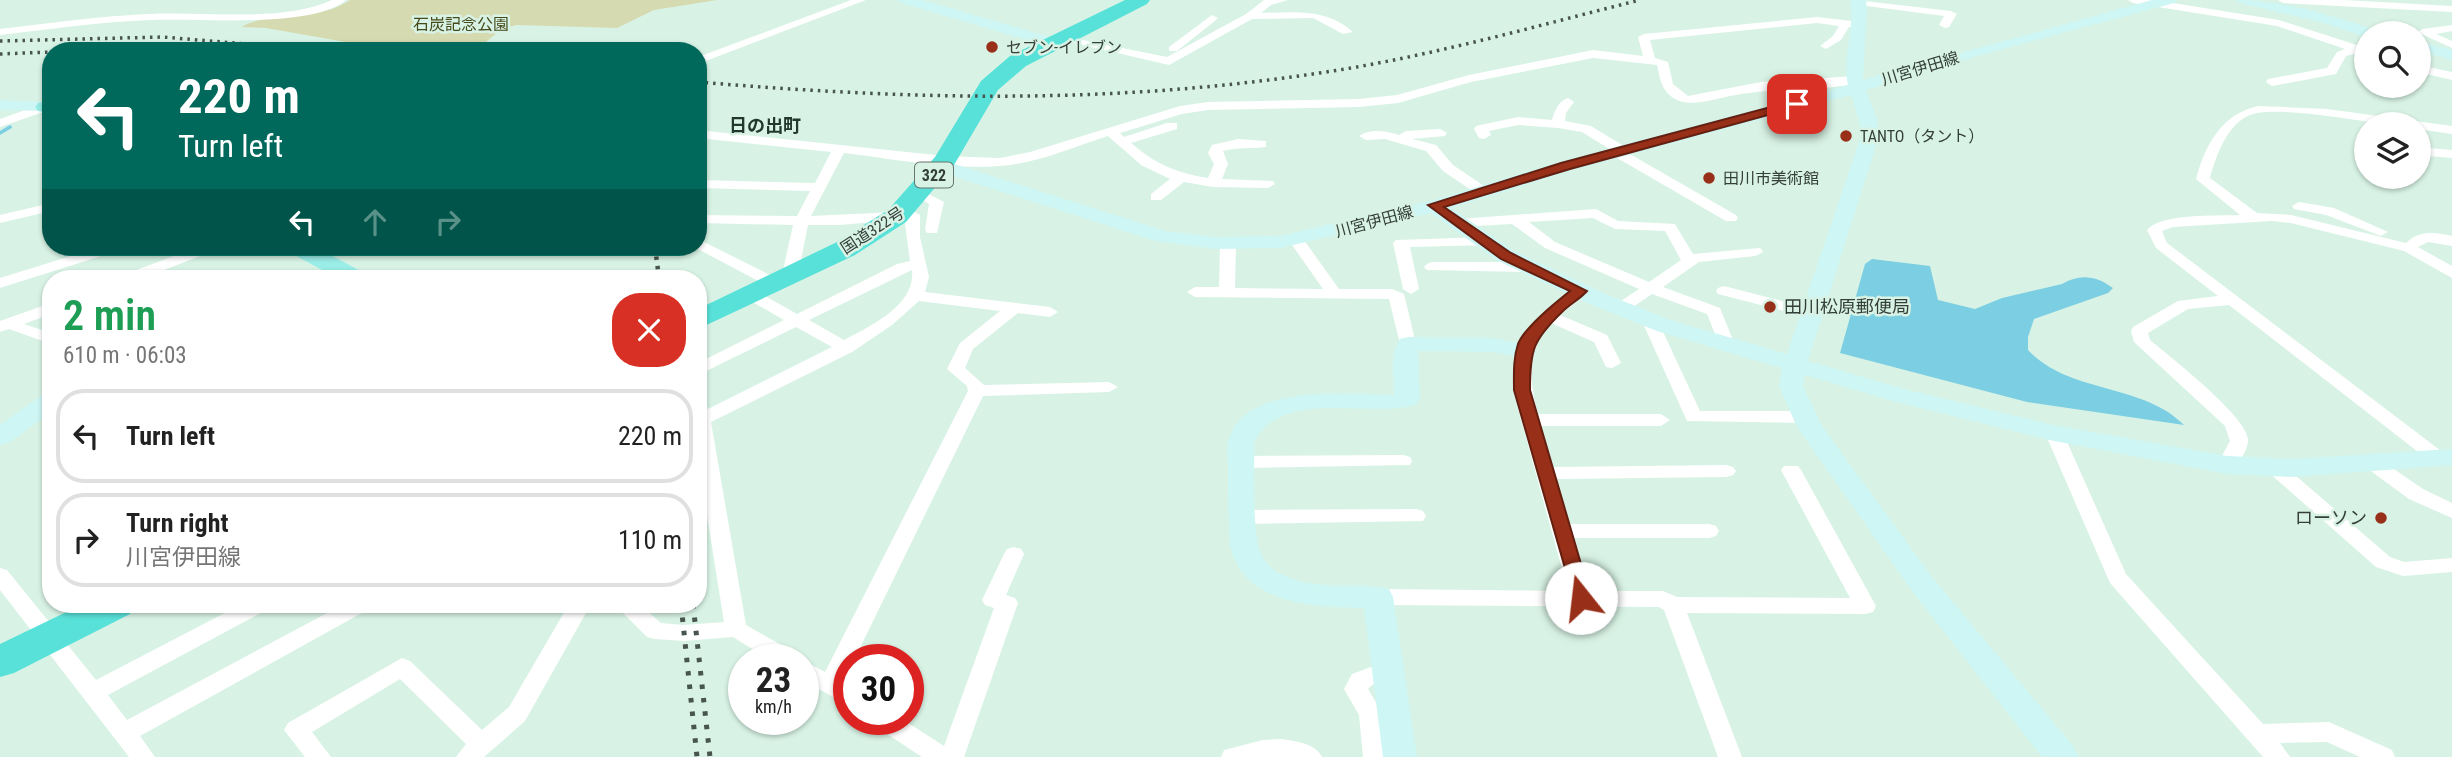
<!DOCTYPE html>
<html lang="en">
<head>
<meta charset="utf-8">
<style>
	:root { --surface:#fff; --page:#f2f2f2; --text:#222; --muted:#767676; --line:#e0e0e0 }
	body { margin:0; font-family:"Roboto Condensed","Noto Sans JP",sans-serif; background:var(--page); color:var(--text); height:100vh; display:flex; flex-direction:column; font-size:26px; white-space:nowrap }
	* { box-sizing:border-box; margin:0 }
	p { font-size:23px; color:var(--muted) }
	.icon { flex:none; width:38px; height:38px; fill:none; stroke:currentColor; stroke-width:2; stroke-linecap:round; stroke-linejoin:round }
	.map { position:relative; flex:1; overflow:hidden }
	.sheet { position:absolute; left:42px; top:270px; width:665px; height:343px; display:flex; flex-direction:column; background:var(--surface); border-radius:28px; box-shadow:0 2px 5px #0004 }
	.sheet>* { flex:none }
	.banner { position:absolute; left:42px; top:42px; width:665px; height:214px; border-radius:28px; box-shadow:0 2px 5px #0004; background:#00695c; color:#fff; overflow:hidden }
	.controls { position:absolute; left:2354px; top:21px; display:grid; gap:14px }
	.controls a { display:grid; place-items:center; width:77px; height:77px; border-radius:50%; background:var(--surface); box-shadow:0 2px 5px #0004; font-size:35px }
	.speed { position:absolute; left:728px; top:644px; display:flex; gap:14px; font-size:35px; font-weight:700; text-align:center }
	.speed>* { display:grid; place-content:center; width:91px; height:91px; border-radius:50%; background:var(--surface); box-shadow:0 2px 5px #0004; line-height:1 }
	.speed small { font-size:18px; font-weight:400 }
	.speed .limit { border:10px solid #d22; background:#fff; color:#111 }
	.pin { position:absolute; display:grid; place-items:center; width:60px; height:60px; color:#fff; margin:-30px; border-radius:14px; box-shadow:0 4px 10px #0006 }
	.me { position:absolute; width:77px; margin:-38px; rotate:344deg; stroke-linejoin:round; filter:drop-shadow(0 0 5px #0008) }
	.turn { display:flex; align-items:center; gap:24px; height:147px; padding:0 21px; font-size:32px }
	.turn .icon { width:91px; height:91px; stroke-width:2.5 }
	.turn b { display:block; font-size:49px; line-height:60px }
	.lanes { display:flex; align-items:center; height:66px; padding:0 21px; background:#0003; justify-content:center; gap:35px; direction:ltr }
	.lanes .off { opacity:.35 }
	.round { display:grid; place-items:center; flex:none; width:74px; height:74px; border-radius:28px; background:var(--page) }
	.overview { display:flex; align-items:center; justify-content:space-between; height:119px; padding:0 21px }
	h1 { font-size:42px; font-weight:600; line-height:52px; color:#1e9e55 }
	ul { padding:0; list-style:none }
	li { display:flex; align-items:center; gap:21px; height:94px; margin:0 14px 10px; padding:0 7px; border:4px solid var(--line); border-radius:28px }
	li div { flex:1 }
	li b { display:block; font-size:26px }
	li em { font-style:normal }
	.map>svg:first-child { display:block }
</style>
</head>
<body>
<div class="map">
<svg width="2452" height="757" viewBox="0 0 2452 757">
	<rect width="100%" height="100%" fill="#d8f3e5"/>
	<path fill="#d6dab0" d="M 350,0 L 717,0 L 654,10 L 617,28 L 517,25 L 503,28 L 475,51 L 434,51 L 357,44 L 266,28 L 241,27 C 275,9 316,23 350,0 Z"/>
	<path fill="#7ccee2" d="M 1872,259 L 1930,266 L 1938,300 L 1975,309 L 2002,298 L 2062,284 C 2080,273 2097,276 2113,288 L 2108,293 L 2034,319 L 2028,337 L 2028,350 C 2069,394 2143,383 2184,425 L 2027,402 L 1840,353 L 1865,264 Z"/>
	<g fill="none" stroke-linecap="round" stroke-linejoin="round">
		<path stroke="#7ccee2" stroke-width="3.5" d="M 0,133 L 10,127"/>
		<path fill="#fff" fill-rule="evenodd" d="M 332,0 L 346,0 C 313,29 196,18 150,20 C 100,22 50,29 0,35 L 0,29 C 50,23 100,16 150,14 C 205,11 281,23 332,0 Z
			M 851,0 L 866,0 L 698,64 L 698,57 Z
			M 1264,0 L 1288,0 L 1271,5 L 1261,13 C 1295,12 1327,8 1353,32 L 1343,34 L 1313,18 L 1252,19 L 1169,65 L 1057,39 L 1063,36 L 1167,57 L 1246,14 Z
			M 1855,0 L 1951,11 L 1957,14 L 1949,27 L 1945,28 L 1939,25 L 1944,16 L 1859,5 L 1855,4 Z
			M 2128,0 L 2154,0 L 2279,20 L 2366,48 L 2366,56 L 2357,53 L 2346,56 L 2336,74 L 2272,86 L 2266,82 L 2268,79 L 2327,68 L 2337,52 L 2345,49 L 2277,26 L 2133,3 Z
			M 2278,0 L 2344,0 L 2452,6 L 2452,12 L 2283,3 Z
			M 1212,15 L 1218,18 L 1216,20 L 1177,51 L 1169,51 L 1169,47 Z
			M 1817,17 L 1860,22 L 1866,25 L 1860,28 L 1849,27 L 1841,40 L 1826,49 L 1820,46 L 1833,36 L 1839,26 L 1817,23 L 1650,40 L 1655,58 L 1668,62 L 1673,84 L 1688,96 L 1761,82 L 1855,76 L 1861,80 L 1859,83 C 1817,92 1773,87 1730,96 C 1713,99 1694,107 1677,100 C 1662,93 1660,79 1657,65 L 1593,58 L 1471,82 L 1398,103 L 1359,107 L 1208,110 L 1182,114 L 1120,133 L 1124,137 L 1167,123 L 1177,123 L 1177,129 L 1131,143 C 1155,164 1177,173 1208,178 L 1214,164 L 1208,153 L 1212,145 L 1238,139 L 1266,141 L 1266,147 C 1251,149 1237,147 1223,151 L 1228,164 L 1222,179 L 1273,181 L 1275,184 L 1268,188 L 1213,187 L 1184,182 L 1161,200 L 1151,200 L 1151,194 L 1170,179 L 1141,165 L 1108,136 C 1073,147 1036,164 999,166 C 948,170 894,159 844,153 L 811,216 L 896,212 L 898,208 L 908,208 L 920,215 L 920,237 L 929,277 L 925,292 L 1050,307 L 1058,312 L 1050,317 L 1018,313 L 973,349 L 965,368 L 984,385 L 1109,382 L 1118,387 L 1109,392 L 983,396 L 854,660 L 849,660 L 849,670 L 843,682 L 849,686 L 849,706 L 803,680 L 803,660 L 825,672 L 968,391 L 967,386 L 947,369 L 960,343 L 1000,311 L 919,301 L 892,325 L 852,352 L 711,422 L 746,625 L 797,654 L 800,660 L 770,660 L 733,637 L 684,641 L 655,639 L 647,637 L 614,604 L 639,604 L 661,623 L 684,625 L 724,622 L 698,459 L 698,396 L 704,397 L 708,409 L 832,347 L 796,327 L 698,375 L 698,363 L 784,320 L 744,297 L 742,294 L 744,291 L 756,291 L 797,314 L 897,264 L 910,261 L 904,217 L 897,220 L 840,225 L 808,225 L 798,275 L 796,278 L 784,278 L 782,275 L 793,225 L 698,223 L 698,215 L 797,216 L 810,191 L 698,188 L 698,180 L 815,183 L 831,152 L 698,138 L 698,130 L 945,156 L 1000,158 L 1030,152 L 1180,106 L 1208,102 L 1359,99 L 1397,95 L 1469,75 L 1593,50 L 1643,56 L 1638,37 L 1644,34 ZM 912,270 C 916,305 871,326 844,340 L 809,320 Z
			M 2452,25 L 2452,31 L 2436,34 L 2452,41 L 2452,48 L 2417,32 L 2423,29 Z
			M 2418,65 L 2452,72 L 2452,80 L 2418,72 Z
			M 1568,98 L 1574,102 L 1566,113 L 1565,121 L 1591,126 L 1627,148 L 1628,153 L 1736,215 L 1738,218 L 1736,221 L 1726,221 L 1612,155 L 1611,150 L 1582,132 L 1558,128 L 1518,125 L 1489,131 L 1491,135 L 1484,139 L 1479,138 L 1474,129 L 1476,126 L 1518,117 L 1552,120 C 1554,112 1559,100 1568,98 Z
			M 45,103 L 49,104 L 49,110 L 0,127 L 0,119 Z
			M 2259,106 L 2327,109 L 2452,126 L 2452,134 L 2418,129 L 2418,124 C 2408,124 2397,125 2386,124 C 2356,121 2275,105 2250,115 C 2227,124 2216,156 2210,178 L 2257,213 L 2291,215 L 2406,243 C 2419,230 2435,232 2452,236 L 2452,246 L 2428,242 L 2418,247 L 2452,266 L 2452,278 L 2404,251 L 2291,223 L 2272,221 L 2173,227 L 2162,231 L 2167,243 L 2445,454 L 2447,458 L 2445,462 L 2431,462 L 2229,305 L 2188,309 L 2148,333 L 2150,340 C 2170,357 2248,417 2248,440 C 2248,451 2239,461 2234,469 L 2220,469 L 2217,465 L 2230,441 L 2225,426 L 2134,342 L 2131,331 L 2133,327 L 2178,301 L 2218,296 L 2156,248 L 2147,230 C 2161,213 2217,216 2240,215 L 2196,179 C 2205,145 2222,113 2259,106 Z
			M 1440,129 L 1447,133 L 1445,136 L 1412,139 L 1436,145 L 1453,165 L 1487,188 L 1487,194 L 1477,194 L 1443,171 L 1426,151 L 1385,139 L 1366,140 L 1359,136 C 1370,128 1387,131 1399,135 L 1406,131 Z
			M 2418,147 L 2452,150 L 2452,158 L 2418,155 Z
			M 919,189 L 944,202 L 937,233 L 927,233 L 925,230 L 929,204 L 912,193 Z
			M 2299,202 L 2334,208 L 2388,232 L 2381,236 L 2326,215 L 2294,209 L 2292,206 Z
			M 51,203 L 51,211 L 0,223 L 0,215 Z
			M 1596,209 L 1618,221 L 1675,224 L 1693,254 L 1760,248 L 1763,251 L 1760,254 L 1755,256 L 1699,262 L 1663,287 L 1720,308 L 1735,345 L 1733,349 L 1721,349 L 1707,314 L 1652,294 L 1627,311 L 1615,311 L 1613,308 L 1615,305 L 1639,289 L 1545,248 L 1512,224 L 1459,227 L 1452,223 L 1459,219 ZM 1593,218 L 1615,229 L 1665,231 L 1681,260 L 1649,282 L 1555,242 L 1529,222 Z
			M 1296,234 L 1301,236 L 1339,289 L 1392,289 L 1404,294 L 1416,344 L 1414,348 L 1402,348 L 1400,344 L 1389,299 L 1195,297 L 1187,292 L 1195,287 L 1219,287 L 1220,244 L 1228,239 L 1236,244 L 1235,288 L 1323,289 L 1288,239 Z
			M 1486,237 L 1491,239 L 1494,242 L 1491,245 L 1410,247 L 1419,289 L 1411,294 L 1403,289 L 1393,243 L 1396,240 Z
			M 698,239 L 780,280 L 782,283 L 780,286 L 768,286 L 694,247 L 698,247 Z
			M 100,247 L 123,247 L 120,250 L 0,288 L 0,278 Z
			M 198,247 L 219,247 L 216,250 L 143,278 L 121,278 L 123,275 Z
			M 1432,262 L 1529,262 L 1537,267 L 1529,272 L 1427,270 L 1424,267 L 1427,264 Z
			M 1580,286 L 1586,288 L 1588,291 L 1586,294 L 1560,315 L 1607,335 L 1621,363 L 1612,368 L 1606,367 L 1594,342 L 1551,323 C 1527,349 1529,383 1538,414 L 1661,414 L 1670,420 L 1661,426 L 1541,426 L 1553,467 L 1726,465 L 1733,467 L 1736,471 L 1733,475 L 1726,477 L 1557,479 L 1570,524 L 1709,524 L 1716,526 L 1719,531 L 1716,536 L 1709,538 L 1574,538 L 1590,591 L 1663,591 L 1677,597 L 1850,598 L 1781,470 L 1784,466 L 1798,466 L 1801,470 L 1876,606 L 1873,612 L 1865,614 L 1687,613 L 1742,757 L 1718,757 L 1664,610 L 1659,607 L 1378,605 L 1370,602 L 1367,597 L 1370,592 L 1378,589 L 1568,591 L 1513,390 C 1515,351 1526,326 1557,301 C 1564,295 1571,288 1580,286 Z
			M 1724,286 L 1817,310 L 1819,313 L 1811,318 L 1718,294 L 1716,291 L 1718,288 Z
			M 51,303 L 51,314 L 24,324 L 51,333 L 51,344 L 9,329 L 0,332 L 0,321 Z
			M 1649,314 L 1657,319 L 1700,411 L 1806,411 L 1815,417 L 1806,423 L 1687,421 L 1641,319 Z
			M 2054,427 L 2063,433 L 2126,574 L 2263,724 L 2329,722 L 2392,750 L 2395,757 L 2360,757 L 2327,742 L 2280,743 L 2290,757 L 2263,757 L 2110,583 L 2045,433 Z
			M 1403,455 L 1410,457 L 1412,461 L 1410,465 L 1242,468 L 1235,466 L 1233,462 L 1235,458 L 1242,456 Z
			M 2371,456 L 2378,458 L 2423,489 L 2452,503 L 2452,518 L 2409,499 L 2364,466 L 2362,462 L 2364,458 Z
			M 2274,461 L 2281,463 L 2390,557 L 2404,562 L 2452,558 L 2452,572 L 2403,576 L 2376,567 L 2267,471 L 2264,467 L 2267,463 Z
			M 1416,509 L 1423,511 L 1426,516 L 1423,521 L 1244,524 L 1237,522 L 1234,517 L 1237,512 L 1244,510 Z
			M 1014,547 L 1021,549 L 1024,554 L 1006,595 L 1015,598 L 1018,603 L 964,757 L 922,757 L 875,726 L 871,719 L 902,719 L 944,746 L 994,608 L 985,605 L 982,600 L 1004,554 L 1007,549 Z
			M 0,568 L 7,570 L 96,680 L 242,604 L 271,604 L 268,609 L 108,695 L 127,720 L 344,604 L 372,604 L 369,609 L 140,736 L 155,757 L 129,757 L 0,590 Z
			M 569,604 L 591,604 L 525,721 L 484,757 L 456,757 L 466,744 L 400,679 L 312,732 L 331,757 L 305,757 L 284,730 L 288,723 L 402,658 L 410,661 L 482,730 L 509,707 Z
			M 1388,666 L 1396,669 L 1399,675 L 1396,681 L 1372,685 L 1368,689 L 1383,714 L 1387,757 L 1363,757 L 1359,715 L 1344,689 L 1352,674 L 1371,667 Z
			M 1281,739 C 1295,741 1315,743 1322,757 L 1221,757 L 1224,750 L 1263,740 Z"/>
		<path fill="#cdf6f4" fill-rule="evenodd" d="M 898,0 L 922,0 L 1060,40 L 1062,43 L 1060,46 L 1048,46 L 901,3 Z
			M 1850,0 L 1866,0 L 1867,9 L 1863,80 L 2152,0 L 2177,0 L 2174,3 L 1981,55 L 1866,90 L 1877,119 L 1879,136 L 1808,361 L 1908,390 L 2054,425 L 2227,456 L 2292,459 L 2452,449 L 2452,465 L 2292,477 L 2227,474 L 2054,441 L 1892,401 L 1805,375 L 1803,386 L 1822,426 L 1932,577 L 2074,747 L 2079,757 L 2042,757 L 1912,591 L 1797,427 L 1779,386 L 1782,368 L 1657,331 L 1592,305 L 1498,261 L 1431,213 L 1280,248 L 1215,249 L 1155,241 L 934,170 L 931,166 L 941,160 L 948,162 L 1165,231 L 1215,237 L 1280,236 L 1438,199 L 1559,162 L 1848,85 C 1841,56 1856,29 1850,0 ZM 1851,95 L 1859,119 L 1861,136 L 1787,354 L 1673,321 L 1608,295 L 1514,251 L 1451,208 L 1573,170 Z
			M 2236,0 C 2284,0 2330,15 2376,30 L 2378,33 L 2366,33 L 2366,37 L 2320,22 L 2239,3 Z
			M 2418,41 L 2452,50 L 2452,60 L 2418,51 Z
			M 0,100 L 45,102 L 51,103 L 51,111 L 0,110 Z
			M 1408,337 L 1493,338 L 1532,346 L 1536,351 L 1532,356 L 1524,358 L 1493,352 L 1418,351 L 1420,400 L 1416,405 C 1366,419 1284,387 1254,442 C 1255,470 1251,533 1262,556 C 1273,577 1302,583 1324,585 C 1345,587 1368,583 1389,589 L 1393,597 L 1417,757 L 1383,757 L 1364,608 C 1315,607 1244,605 1230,546 C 1228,519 1228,491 1228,464 C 1228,458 1226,449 1228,442 C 1243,382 1349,394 1394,395 C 1394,377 1389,354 1400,339 Z
			M 51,393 L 51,412 L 9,443 L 0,445 L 0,425 L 42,395 Z"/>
		<path fill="#9bede8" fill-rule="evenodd" d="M 51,101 L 51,113 L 38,111 L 35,107 L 38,103 Z
			M 286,247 L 316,247 L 364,273 L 368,278 L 337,278 L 289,252 Z"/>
		<path fill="#58e1d9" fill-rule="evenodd" d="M 1125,0 L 1150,0 L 1147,4 L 1026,66 L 998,90 L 954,165 L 906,222 L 855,255 L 698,329 L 698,309 L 835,243 L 888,210 L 935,157 L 981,81 L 1010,56 Z
			M 83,604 L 135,604 L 130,614 L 14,673 L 0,677 L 0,644 Z"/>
		<path stroke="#48544e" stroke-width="3.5" stroke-dasharray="2.5 5" stroke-linecap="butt" d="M 0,41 L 163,37 L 329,51
			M 0,54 L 51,52
			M 698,82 C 913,100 1111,105 1326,72 C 1432,56 1536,26 1640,0"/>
		<path stroke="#48544e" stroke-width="4.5" stroke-dasharray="3.5 6" stroke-linecap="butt" d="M 655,247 L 659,278"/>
		<path stroke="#48544e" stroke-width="5" stroke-dasharray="4.5 9" stroke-linecap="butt" d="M 681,604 L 697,757
			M 693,604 L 710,757"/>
	</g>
	<path fill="#982f18" stroke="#631f10" stroke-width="2" d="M 1797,100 L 1803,104 L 1801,106 L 1570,169 L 1444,207 L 1511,253 L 1587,291 C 1580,299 1570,304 1562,312 C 1533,340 1530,350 1530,390 L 1591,598 L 1588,603 L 1575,603 L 1514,390 C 1514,375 1513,359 1518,344 C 1525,327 1555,303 1570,291 L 1501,259 L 1428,205 L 1561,163 Z"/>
	<g fill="#982f18" stroke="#d8f3e5" stroke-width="2.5">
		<circle cx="992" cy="47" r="7"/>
		<circle cx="1846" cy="136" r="7"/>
		<circle cx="1709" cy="178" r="7"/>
		<circle cx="1770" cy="307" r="7"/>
		<circle cx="2381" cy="518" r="7"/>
	</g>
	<g text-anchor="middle" stroke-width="5" stroke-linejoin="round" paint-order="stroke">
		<g font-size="16" fill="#474a1a" stroke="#d8f3e5">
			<text x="461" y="30">石炭記念公園</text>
		</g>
		<g font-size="16" fill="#353f3a" stroke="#d8f3e5" text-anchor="start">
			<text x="1006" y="53">セブン-イレブン</text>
			<text x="1860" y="142">TANTO（タント）</text>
			<text x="1723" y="184">田川市美術館</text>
		</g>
		<g font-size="16" fill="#353f3a" stroke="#d8f3e5">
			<text transform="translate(1920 68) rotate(-17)" y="6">川宮伊田線</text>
			<text transform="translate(1374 221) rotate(-15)" y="6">川宮伊田線</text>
			<text transform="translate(872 230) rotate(-33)" y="6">国道322号</text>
		</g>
		<rect fill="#d8f3e5" stroke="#66756d" stroke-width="2" x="915" y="162.5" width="38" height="25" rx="5"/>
		<g font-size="16" font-weight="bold" fill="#353f3a">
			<text x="934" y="181">322</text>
		</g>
		<g font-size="18" font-weight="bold" fill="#22382e" stroke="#d8f3e5">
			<text x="765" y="132">日の出町</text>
		</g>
		<g font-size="18" fill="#353f3a" stroke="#d8f3e5" text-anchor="start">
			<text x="1784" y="313">田川松原郵便局</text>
			<text x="2367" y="524" text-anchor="end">ローソン</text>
		</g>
	</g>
</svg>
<div class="controls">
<a><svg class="icon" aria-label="search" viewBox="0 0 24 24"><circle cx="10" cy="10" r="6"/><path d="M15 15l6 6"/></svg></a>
<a><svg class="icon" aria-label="layers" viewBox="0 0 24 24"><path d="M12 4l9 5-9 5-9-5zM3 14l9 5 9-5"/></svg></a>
</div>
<div class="speed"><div>23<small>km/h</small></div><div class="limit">30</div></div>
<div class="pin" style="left:1797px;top:104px;background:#d93025"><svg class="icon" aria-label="arrive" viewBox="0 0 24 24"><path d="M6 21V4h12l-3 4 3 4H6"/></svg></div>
<svg class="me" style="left:1581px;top:598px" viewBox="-20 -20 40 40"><circle r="19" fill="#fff"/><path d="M0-13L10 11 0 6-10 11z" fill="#982f18"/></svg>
<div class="banner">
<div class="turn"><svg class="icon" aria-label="left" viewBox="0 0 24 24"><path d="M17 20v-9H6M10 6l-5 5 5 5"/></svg><div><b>220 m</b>Turn left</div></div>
<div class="lanes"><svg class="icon" aria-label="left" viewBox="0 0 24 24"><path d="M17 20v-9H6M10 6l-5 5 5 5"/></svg><svg class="icon off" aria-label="ahead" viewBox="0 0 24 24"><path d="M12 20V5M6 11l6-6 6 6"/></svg><svg class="icon off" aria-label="right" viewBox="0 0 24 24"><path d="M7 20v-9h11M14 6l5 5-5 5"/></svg></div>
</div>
<section class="sheet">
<div class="overview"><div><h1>2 min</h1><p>610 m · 06:03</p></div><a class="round" style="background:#d93025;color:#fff"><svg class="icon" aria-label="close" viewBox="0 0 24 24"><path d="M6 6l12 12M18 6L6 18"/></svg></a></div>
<ul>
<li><svg class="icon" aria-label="left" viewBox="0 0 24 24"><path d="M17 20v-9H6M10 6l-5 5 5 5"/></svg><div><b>Turn left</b></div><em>220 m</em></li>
<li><svg class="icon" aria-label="right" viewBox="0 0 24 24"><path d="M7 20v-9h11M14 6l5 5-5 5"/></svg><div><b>Turn right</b><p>川宮伊田線</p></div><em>110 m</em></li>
</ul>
</section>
</div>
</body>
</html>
